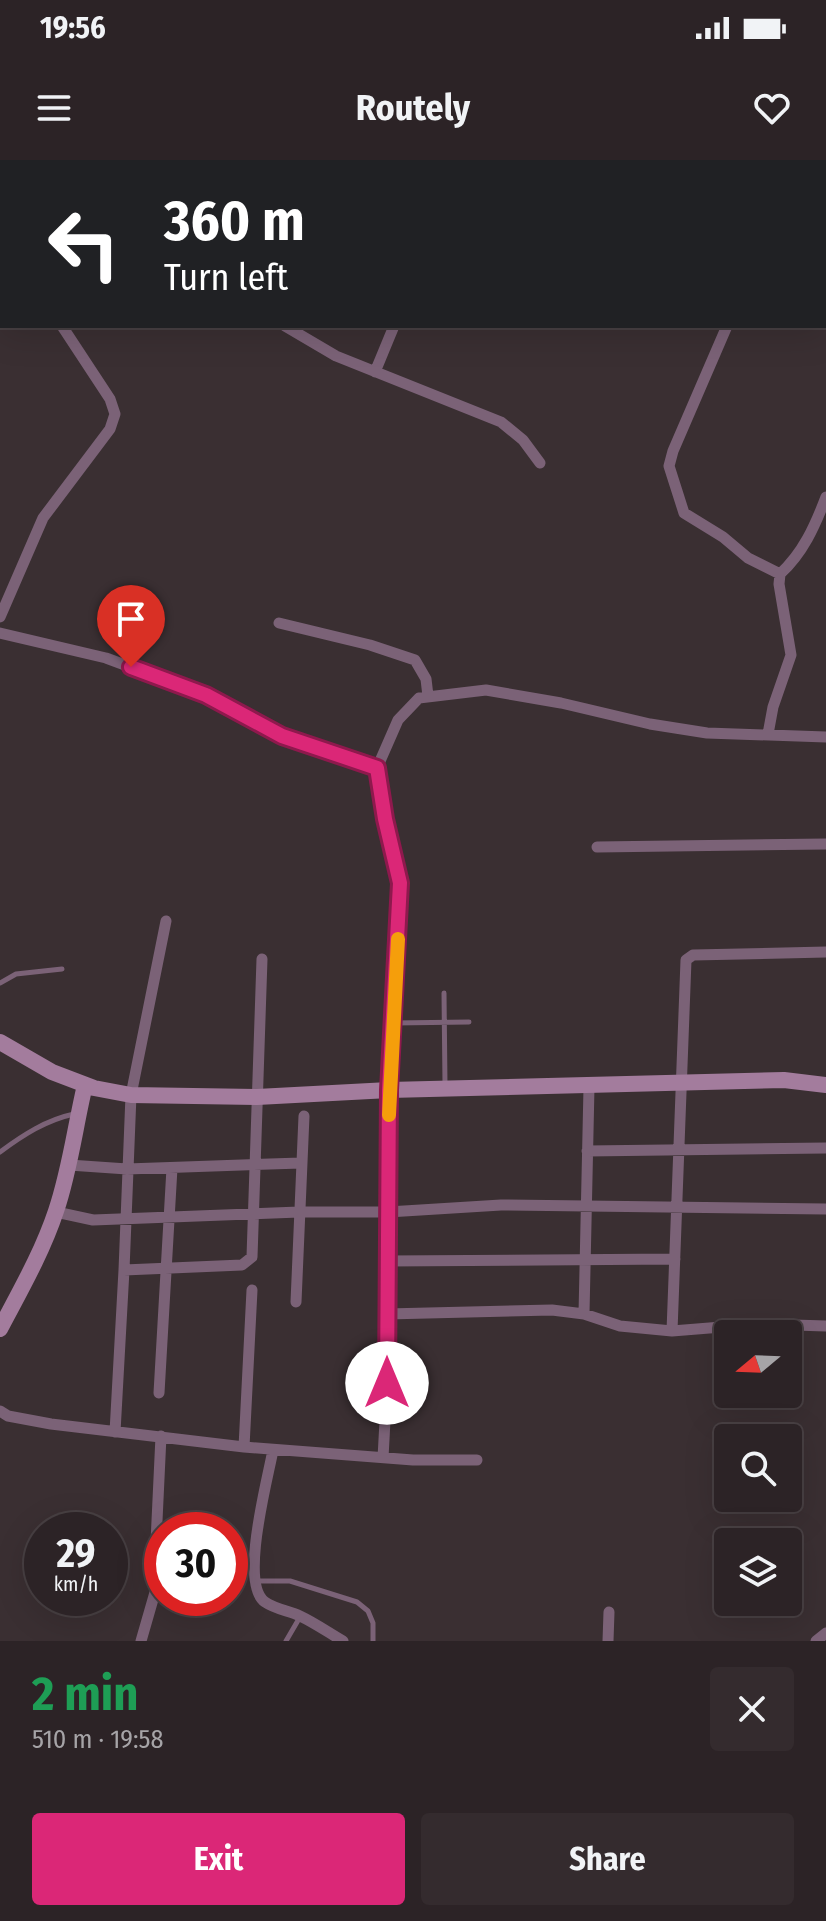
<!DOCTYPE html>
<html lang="en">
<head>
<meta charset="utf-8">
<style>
	:root { --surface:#2c2326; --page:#342b2e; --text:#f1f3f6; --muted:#a6a4a7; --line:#484043; --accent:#db2777 }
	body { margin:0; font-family:"Fira Sans Condensed",sans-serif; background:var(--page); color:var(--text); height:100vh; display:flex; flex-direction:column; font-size:30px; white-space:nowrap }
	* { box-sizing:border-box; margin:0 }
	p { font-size:26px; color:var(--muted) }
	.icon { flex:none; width:44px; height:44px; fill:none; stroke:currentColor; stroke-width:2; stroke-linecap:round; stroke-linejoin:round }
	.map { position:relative; height:1481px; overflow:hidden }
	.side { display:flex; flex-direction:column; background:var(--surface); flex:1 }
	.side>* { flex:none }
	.banner { position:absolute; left:0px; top:0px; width:826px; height:168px; box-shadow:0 8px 32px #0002,0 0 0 2px var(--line); background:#202124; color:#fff; overflow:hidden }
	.needle { width:52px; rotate:251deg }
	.controls { position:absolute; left:714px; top:1160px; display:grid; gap:16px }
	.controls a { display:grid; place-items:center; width:88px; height:88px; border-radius:8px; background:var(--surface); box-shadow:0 8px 32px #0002,0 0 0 2px var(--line); font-size:40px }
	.speed { position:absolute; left:24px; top:1352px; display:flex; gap:16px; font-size:40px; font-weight:700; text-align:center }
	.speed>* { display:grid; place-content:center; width:104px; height:104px; border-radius:50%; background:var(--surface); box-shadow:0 8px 32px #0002,0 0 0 2px var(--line); line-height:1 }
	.speed small { font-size:20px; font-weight:400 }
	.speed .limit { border:12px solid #d22; background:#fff; color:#111 }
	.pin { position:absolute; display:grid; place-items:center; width:68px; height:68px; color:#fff; margin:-82px -34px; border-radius:50% 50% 50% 0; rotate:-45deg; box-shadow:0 0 8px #0007 }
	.pin .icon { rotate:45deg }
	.me { position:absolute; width:88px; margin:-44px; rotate:0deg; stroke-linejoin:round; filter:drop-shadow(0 0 6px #0008) }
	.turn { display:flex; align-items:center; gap:28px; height:168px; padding:0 32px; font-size:36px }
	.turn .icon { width:104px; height:104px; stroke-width:2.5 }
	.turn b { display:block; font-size:56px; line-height:68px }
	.round { display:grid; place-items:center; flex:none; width:84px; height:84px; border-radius:8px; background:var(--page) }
	.summary { display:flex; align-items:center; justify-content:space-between; height:136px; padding:0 32px }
	h1 { font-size:48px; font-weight:700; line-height:60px; color:#1e9e55 }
	.action { display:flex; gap:16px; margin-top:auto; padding:16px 32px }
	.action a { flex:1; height:92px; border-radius:8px; background:var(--accent); color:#fff; font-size:32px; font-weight:700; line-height:92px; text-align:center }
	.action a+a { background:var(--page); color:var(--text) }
	.status { display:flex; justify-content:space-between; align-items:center; height:56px; padding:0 40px; background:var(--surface); direction:ltr }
	.status svg { height:22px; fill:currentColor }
	header { display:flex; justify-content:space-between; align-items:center; height:104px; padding:0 32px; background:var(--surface); font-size:36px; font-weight:700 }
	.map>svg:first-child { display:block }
</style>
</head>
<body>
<div class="status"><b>19:56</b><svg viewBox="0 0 49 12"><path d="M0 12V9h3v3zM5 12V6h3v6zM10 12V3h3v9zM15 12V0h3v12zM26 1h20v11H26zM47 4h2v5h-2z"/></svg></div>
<header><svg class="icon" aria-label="menu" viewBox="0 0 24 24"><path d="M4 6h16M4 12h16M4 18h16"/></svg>Routely<svg class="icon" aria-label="heart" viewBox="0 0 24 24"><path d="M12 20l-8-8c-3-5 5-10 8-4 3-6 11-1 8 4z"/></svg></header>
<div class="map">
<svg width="826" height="1481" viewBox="0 0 826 1481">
	<rect width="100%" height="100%" fill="#3a2f32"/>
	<path fill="#764c14" d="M 0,0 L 155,0 L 2,2 L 2,31 Z"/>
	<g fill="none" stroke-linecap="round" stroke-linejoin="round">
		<path stroke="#7b6277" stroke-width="5" d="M 0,823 L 16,814 L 62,809
			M 444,833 L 445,924
			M 394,863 L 469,862
			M 0,992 C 23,975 46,960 74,954
			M 255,1421 L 290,1421 L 357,1442 L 368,1451 L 373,1463 L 373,1481
			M 286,1481 L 300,1457"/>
		<path stroke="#7b6277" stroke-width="11" d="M 322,0 L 325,2
			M 215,2 L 218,0
			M 465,2 L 466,0
			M 638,2 L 639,0
			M 805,2 L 806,0
			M 0,79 L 2,82
			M 824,114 L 826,114
			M 285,166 L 336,196 L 501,262 L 523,280 L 540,303
			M 727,166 L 673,291 L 669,306 L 684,353 L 723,377 L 748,398 L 780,414
			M 375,212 L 394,166
			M 0,457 L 43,358 L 110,269 L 115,254 L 110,239 L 62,166
			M 279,463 L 370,485 L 415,500 L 426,519 L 428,536
			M 0,473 L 106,498 L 206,535 L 282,576 L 377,608
			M 768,574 L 773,547 L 791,495 L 779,424 L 780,414 C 803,393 815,366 826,337
			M 597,687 L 826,684
			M 166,761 L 131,935 L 124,1110 L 242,1105 L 252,1097 L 262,799
			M 587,991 L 826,988
			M 69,1005 L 127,1009 L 301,1003
			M 56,1052 L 93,1060 L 299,1052 L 388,1052 L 501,1045 L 826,1049
			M 387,1101 L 675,1099
			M 296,1142 L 304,956
			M 387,1154 L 552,1150 L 584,1154 L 620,1166 L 672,1171 L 759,1164 L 826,1166
			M 584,1154 L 589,927
			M 672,1171 L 686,800 L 693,795 L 826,792
			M 159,1233 L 172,1008
			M 0,1251 L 8,1256 L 51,1264 L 244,1287 L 413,1300 L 477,1300
			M 115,1272 L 124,1110
			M 244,1287 L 252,1130
			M 273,1290 C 268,1318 239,1424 265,1442 C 275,1449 289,1451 300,1456 C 315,1463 329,1473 343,1481
			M 383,1298 L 387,1223 L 389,930 L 400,723 L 385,659 L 377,608 L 398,560 L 419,538 L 486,530 L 561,543 L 650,564 L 707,573 L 826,577
			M 141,1481 L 162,1408 L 156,1382 L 161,1276
			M 608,1481 L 609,1452
			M 816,1481 L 826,1473"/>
		<path stroke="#a37c9d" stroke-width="16" d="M 0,882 L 52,912 L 94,928 L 131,935 L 257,937 L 389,930 L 784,920 L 826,925
			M 0,1169 C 20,1131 42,1093 56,1051 C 70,1010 75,967 85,925"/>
	</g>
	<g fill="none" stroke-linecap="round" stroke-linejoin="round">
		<g stroke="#8e194d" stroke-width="20">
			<path id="route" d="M 131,507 L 206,535 L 282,576 L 377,608 L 385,659 L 400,723 L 389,930 L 387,1223"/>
		</g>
		<use href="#route" stroke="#db2777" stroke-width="14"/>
		<path stroke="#f59e0b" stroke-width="14" d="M 389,955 L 398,779"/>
	</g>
</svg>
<div class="controls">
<a><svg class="needle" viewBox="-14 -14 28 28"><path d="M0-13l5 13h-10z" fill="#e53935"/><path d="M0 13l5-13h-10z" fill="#a6a4a7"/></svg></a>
<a><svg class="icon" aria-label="search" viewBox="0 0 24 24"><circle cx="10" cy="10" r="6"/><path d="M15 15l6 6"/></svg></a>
<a><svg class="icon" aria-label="layers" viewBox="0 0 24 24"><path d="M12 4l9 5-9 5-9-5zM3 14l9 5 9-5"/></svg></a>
</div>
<div class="speed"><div>29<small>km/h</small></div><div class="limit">30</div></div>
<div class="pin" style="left:131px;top:507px;background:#d93025"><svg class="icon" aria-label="arrive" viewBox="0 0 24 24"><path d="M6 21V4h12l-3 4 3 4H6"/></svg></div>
<svg class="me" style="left:387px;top:1223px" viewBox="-20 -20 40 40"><circle r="19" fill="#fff"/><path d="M0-13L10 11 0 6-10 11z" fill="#db2777"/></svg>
<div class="banner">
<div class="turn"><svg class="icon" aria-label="left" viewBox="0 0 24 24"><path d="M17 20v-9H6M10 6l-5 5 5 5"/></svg><div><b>360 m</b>Turn left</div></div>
</div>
</div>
<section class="side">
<div class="summary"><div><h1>2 min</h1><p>510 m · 19:58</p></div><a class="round"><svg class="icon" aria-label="close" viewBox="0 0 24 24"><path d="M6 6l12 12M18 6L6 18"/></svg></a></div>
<div class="action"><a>Exit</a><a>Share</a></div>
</section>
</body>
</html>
